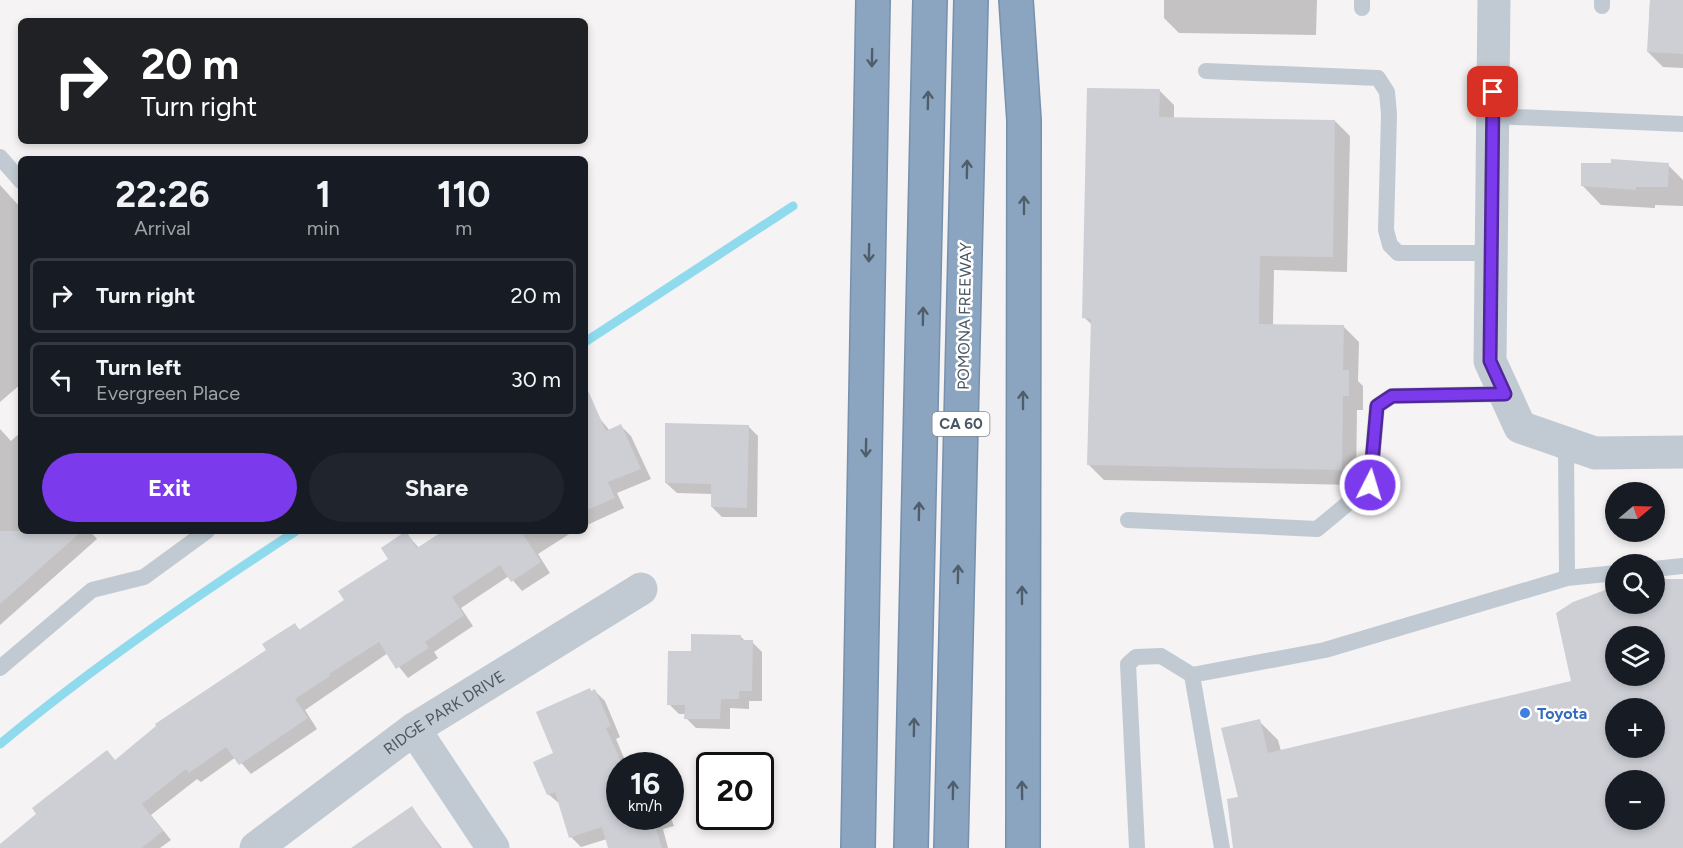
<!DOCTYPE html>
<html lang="en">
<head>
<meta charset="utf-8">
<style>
	:root { --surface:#171b24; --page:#20242c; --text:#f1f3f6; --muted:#9ea1a6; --line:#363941; --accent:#7c3aed }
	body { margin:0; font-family:Figtree,sans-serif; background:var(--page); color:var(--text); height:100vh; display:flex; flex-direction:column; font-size:22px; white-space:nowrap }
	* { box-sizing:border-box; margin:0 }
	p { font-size:20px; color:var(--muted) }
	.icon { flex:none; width:33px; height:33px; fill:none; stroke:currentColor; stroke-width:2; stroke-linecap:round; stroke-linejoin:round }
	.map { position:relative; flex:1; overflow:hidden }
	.side { position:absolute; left:18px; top:156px; width:570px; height:378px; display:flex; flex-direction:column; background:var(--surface); border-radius:9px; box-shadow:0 3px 9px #0003 }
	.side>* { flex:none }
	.top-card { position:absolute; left:18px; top:18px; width:570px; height:126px; border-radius:9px; box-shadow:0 3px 9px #0003; background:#202124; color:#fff; overflow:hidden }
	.needle { width:39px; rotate:71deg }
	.controls { position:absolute; left:1605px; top:482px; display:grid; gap:12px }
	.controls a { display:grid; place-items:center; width:60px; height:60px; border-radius:50%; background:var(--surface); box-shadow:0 3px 9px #0003; font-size:30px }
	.speed { position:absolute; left:606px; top:752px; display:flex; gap:12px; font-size:30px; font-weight:700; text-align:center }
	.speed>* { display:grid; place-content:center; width:78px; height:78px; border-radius:50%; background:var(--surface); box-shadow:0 3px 9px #0003; line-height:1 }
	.speed small { font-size:15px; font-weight:400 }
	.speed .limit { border:3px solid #111; border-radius:9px; background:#fff; color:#111 }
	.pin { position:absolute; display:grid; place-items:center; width:51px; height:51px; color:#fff; margin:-26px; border-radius:12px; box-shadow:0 3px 9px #0006 }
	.me { position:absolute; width:66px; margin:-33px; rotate:5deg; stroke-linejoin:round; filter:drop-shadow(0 0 4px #0008) }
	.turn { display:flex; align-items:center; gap:21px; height:126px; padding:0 24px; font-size:27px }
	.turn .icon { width:78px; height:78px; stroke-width:2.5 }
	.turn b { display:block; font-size:42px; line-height:51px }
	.eta { display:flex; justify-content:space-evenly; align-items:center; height:102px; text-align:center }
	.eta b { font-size:36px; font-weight:700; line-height:42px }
	.cta { display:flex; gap:12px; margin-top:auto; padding:12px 24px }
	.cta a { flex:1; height:69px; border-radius:36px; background:var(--accent); color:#fff; font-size:24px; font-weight:700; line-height:69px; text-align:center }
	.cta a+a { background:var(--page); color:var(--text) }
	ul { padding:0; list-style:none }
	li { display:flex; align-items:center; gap:18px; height:75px; margin:0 12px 9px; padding:0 12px; border:3px solid var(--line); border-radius:9px }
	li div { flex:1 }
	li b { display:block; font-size:22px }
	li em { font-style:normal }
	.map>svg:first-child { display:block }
</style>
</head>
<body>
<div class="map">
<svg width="1683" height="848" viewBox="0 0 1683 848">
	<rect width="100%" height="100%" fill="#f5f3f3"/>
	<path fill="#0003" fill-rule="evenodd" d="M 1164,0 L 1317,0 L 1316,35 L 1179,33 L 1164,18 Z
		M 1650,0 L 1683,0 L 1683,68 L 1663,67 L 1648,52 Z
		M 1159,90 L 1174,105 L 1174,118 L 1335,121 L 1350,136 L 1347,272 L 1274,270 L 1273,325 L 1344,327 L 1359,342 L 1358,381 L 1363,386 L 1363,410 L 1357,410 L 1356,485 L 1104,480 L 1089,465 L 1092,325 L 1084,317 Z
		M 1668,165 L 1683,180 L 1683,206 L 1655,205 L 1655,208 L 1601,205 L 1582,185 Z
		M 0,185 L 21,208 L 21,384 L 0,402 Z
		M 597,415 L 610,431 L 621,426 L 631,436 L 651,479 L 617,493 L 624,508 L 585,526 L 585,420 Z
		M 748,426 L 758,436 L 757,517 L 722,517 L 712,507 L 712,494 L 677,493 L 666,483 Z
		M 0,429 L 11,441 L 21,432 L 21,531 L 90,531 L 97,539 L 0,625 Z
		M 446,531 L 574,531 L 538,554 L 550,573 L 522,591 L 509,576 L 461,608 L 473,626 L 434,652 L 438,658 L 408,678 L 388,653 L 305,710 L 317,729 L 251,774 L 236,757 L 201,782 L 197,779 L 151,815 L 171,840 L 160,848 L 13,848 L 116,761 L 268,650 L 295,625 L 301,631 L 346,601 L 390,559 L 406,533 L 419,548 Z
		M 1683,581 L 1683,848 L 1235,848 L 1240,798 L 1259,721 L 1278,740 L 1281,751 L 1573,682 L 1616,603 L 1654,603 ZM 1616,636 L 1654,636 L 1654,675 L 1616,675 ZM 1616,708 L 1654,708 L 1654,747 L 1616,747 ZM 1616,780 L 1654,780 L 1654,819 L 1616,819 Z
		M 740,636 L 745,641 L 752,642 L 762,652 L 762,701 L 749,701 L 749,709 L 730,708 L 730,729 L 696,728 L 686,718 L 686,714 L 679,714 L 669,704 L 693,652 Z
		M 595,691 L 605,701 L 620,737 L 616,739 L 627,765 L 620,765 L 620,816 L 670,816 L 674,826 L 663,829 L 668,848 L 610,848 L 607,839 L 581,847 L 571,837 L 560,804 L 548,794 L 555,754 Z
		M 412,808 L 442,848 L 355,848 Z"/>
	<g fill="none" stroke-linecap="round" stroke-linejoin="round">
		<path stroke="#90daee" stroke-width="9" d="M 585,342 L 793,206
			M 0,744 C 94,666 194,598 296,531"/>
	</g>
	<path fill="#cdcfd5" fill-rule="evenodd" d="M 1650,0 L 1683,0 L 1683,54 L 1647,52 Z
		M 1087,88 L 1160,89 L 1159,117 L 1335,120 L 1333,257 L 1260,256 L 1259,324 L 1344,325 L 1343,370 L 1349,370 L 1349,396 L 1343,396 L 1342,470 L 1087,465 L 1091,319 L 1082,318 Z
		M 1611,159 L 1669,163 L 1668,187 L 1636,187 L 1636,190 L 1581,186 L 1581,163 L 1611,163 Z
		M 585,384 L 606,431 L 621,424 L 641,469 L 608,482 L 615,498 L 585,511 Z
		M 665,423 L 749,425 L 747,508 L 711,507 L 711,484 L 665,483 Z
		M 0,531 L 82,531 L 0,604 Z
		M 406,531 L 417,548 L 443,531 L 521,531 L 541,562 L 511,582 L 500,565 L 452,597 L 464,615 L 425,642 L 429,648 L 396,669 L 379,642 L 329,674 L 330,676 L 295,699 L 308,718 L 239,765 L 226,747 L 189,773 L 186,769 L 142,804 L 163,831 L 142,848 L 0,848 L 0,844 L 36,814 L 32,808 L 107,750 L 115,760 L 156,726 L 155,724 L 266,650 L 262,644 L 295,623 L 299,630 L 344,600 L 338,591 L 388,559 L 381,548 Z
		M 1654,579 L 1683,579 L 1683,848 L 1233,848 L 1227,799 L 1238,797 L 1221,728 L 1260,719 L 1268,753 L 1571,681 L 1556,613 L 1573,602 L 1616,586 L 1616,603 L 1654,603 ZM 1616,636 L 1654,636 L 1654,675 L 1616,675 ZM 1616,708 L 1654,708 L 1654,747 L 1616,747 ZM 1616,780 L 1654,780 L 1654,819 L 1616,819 Z
		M 691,634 L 741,635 L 741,640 L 753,640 L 752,691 L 739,691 L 739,699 L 721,699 L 720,719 L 684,719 L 685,705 L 667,705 L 668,651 L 691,651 Z
		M 590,688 L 591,691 L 595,689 L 611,726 L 606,728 L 620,759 L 620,816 L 652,816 L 662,848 L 608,848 L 602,827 L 569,838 L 555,792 L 547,795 L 533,762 L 553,753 L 536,712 Z
		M 412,806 L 440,848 L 351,848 Z"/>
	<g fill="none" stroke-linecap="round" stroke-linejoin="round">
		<g stroke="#7690ad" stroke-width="36">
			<path id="motorway" d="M 1016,0 L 1024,120 L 1023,848
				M 858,848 L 873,0
				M 911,848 L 930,0
				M 951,848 L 971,0"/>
		</g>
		<path stroke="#c1cad2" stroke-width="16" d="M 1602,6 L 1602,0
			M 1362,8 L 1362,0
			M 1206,71 L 1378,78 L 1387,92 L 1389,114 L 1386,230 L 1390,245 L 1398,253 L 1491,253
			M 1493,116 L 1683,124
			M 0,157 L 21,181
			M 1128,520 L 1317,529 L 1370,485 L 1377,406 L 1392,396 L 1505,394
			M 1654,569 L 1683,566
			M 1567,578 L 1616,573
			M 0,668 L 92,590 L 144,577 L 207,531
			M 1137,848 L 1128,664 L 1136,657 L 1161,656 L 1192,675
			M 1222,848 L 1192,675 L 1325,650 L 1567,578 L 1566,443"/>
		<g stroke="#c1cad2" stroke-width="33">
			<path d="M 1494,0 L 1490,361 L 1520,427 L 1595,453 L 1683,452"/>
			<path d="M 414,729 L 493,848"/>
			<path id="s1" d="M 256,848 L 414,729 L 641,589"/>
		</g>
		<use href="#motorway" stroke="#8ba5c1" stroke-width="33"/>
	</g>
	<defs><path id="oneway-shaft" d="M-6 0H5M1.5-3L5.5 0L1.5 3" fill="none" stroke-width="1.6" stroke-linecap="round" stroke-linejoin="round" transform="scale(1.5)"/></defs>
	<g stroke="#505e6b">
		<use href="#oneway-shaft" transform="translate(872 58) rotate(91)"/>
		<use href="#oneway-shaft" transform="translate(928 100) rotate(-89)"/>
		<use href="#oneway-shaft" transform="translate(967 169) rotate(-89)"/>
		<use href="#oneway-shaft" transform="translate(1024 205) rotate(-90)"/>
		<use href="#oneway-shaft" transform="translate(869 253) rotate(91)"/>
		<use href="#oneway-shaft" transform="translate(923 316) rotate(-89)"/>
		<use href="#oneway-shaft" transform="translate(1023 400) rotate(-90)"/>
		<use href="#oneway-shaft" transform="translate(866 448) rotate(91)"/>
		<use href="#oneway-shaft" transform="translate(919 511) rotate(-89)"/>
		<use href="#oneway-shaft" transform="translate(958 574) rotate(-89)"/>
		<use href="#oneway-shaft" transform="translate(1022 595) rotate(-90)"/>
		<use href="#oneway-shaft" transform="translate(914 727) rotate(-89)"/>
		<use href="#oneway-shaft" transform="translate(953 790) rotate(-89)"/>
		<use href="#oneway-shaft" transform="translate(1022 790) rotate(-91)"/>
	</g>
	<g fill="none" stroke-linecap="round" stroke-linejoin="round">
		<g stroke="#51269a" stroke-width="15">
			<path id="route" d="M 1370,485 L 1377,406 L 1392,396 L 1505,394 L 1490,361 L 1493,92"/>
		</g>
		<use href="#route" stroke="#7c3aed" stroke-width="10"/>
	</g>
	<circle fill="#3f7fe0" stroke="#fff" stroke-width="2" cx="1525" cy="713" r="6"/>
	<g text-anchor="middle" stroke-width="5" stroke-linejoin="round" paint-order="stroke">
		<rect fill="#fff" stroke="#808990" stroke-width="1.5" x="932.5" y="412" width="57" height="24" rx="4.5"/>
		<g font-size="15" font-weight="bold" fill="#4a5661">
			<text x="961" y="429">CA 60</text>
		</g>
		<g font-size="16" fill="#4a5661" stroke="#fff">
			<text transform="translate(964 316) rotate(-89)" y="6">POMONA FREEWAY</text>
			<text dy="6" stroke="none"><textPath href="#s1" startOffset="232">RIDGE PARK DRIVE</textPath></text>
		</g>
		<g font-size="16" font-weight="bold" fill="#366cbe" stroke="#fff" text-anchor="start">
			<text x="1537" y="719">Toyota</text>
		</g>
	</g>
</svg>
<div class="controls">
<a><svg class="needle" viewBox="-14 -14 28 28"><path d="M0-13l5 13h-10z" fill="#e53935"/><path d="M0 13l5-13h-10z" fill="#9ea1a6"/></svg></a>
<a><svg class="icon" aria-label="search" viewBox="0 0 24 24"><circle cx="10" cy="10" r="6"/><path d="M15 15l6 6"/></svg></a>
<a><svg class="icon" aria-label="layers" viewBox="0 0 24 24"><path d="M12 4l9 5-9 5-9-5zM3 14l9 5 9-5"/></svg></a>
<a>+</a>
<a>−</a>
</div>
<div class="speed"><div>16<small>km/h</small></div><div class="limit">20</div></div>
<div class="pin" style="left:1493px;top:92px;background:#d93025"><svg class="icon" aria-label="arrive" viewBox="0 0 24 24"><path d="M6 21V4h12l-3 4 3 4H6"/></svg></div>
<svg class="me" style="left:1370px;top:485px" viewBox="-20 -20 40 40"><circle r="17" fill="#7c3aed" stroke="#fff" stroke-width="3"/><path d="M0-11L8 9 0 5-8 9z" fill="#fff"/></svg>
<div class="top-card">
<div class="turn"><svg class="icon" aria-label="right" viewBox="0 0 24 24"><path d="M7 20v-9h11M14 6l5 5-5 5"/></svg><div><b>20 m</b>Turn right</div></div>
</div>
<section class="side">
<div class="eta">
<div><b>22:26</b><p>Arrival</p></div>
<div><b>1</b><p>min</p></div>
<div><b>110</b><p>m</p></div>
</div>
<ul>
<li><svg class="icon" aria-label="right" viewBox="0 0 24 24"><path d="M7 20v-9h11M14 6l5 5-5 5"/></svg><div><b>Turn right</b></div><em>20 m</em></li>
<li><svg class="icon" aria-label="left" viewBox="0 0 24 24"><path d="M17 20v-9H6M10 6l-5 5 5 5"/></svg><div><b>Turn left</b><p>Evergreen Place</p></div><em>30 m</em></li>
</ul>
<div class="cta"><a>Exit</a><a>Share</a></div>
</section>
</div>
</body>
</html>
